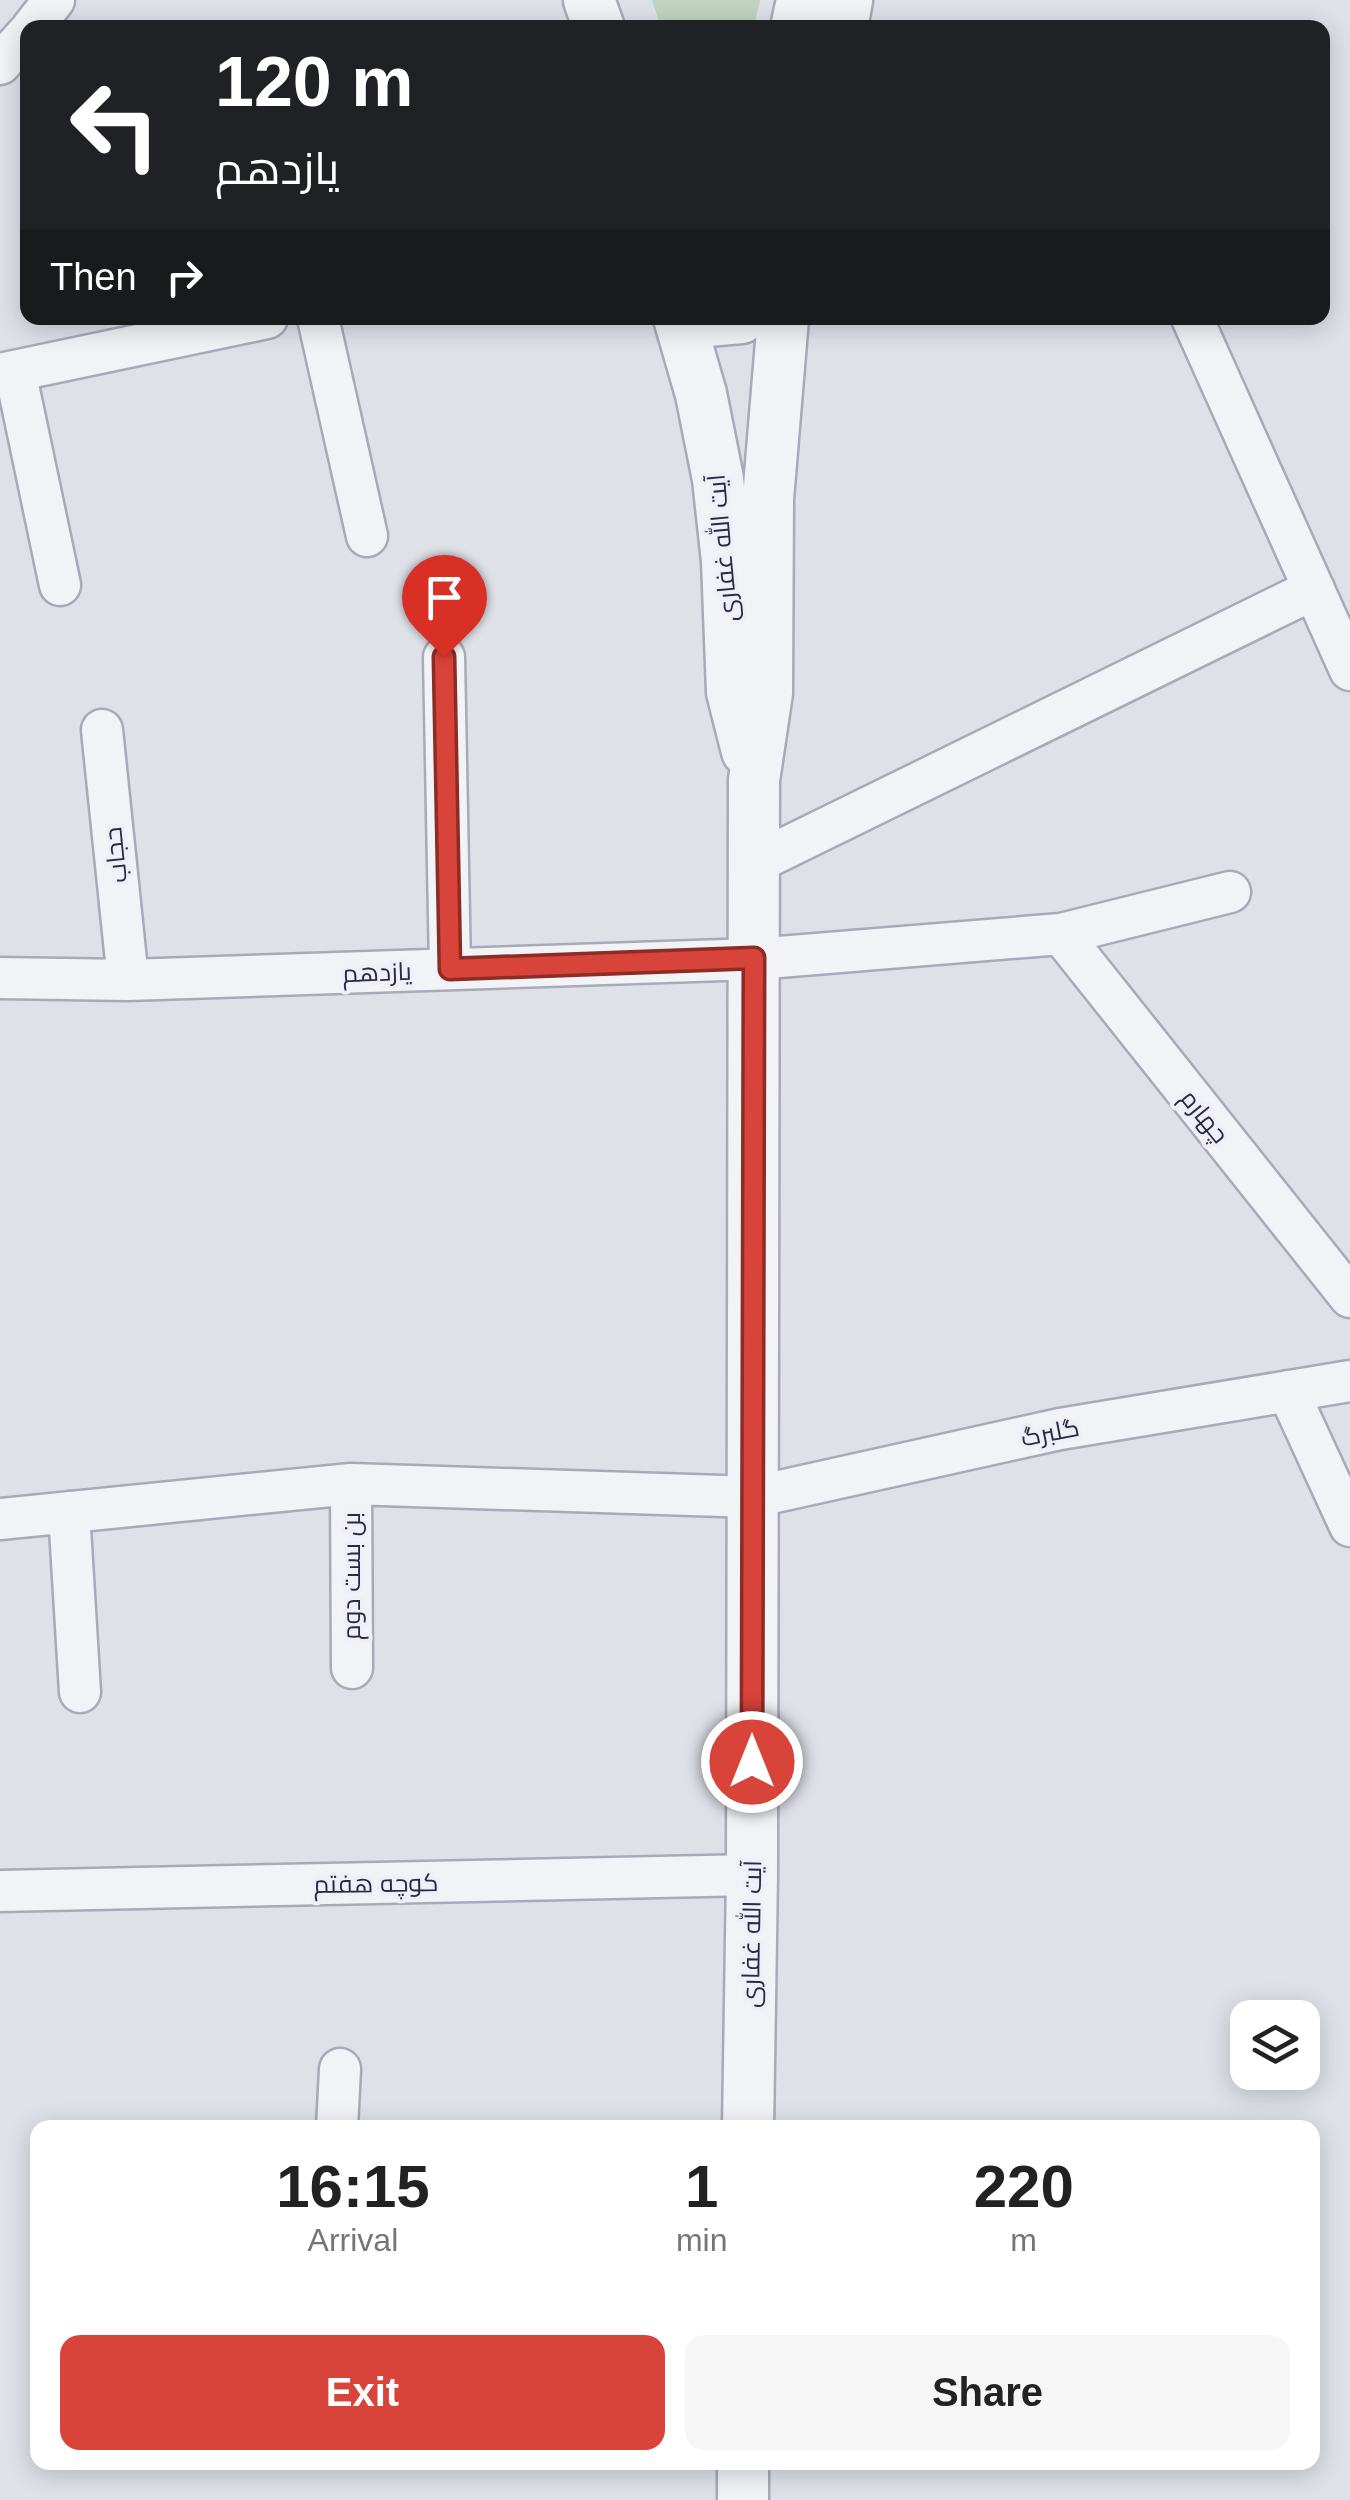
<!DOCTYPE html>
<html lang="en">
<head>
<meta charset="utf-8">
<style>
	:root { --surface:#fff; --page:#f6f6f6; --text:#222; --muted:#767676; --accent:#d8433a }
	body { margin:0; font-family:Helvetica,Cairo,sans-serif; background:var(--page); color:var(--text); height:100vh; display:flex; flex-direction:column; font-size:38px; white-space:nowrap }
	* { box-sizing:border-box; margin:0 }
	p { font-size:32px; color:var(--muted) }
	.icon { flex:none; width:55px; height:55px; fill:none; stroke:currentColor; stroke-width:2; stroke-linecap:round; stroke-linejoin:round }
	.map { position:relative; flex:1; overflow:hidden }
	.panel { position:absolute; left:30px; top:2120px; width:1290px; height:350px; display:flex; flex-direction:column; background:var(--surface); border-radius:20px; box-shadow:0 5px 25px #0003 }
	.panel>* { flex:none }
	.banner { position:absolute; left:20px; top:20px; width:1310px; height:305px; border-radius:20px; box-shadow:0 5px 25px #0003; background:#202124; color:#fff; overflow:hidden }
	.buttons { position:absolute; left:1230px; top:2000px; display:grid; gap:20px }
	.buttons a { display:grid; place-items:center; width:90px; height:90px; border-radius:20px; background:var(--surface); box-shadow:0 5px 25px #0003; font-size:50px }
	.pin { position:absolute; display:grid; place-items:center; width:85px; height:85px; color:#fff; margin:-102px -42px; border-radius:50% 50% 50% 0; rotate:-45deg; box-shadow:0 0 10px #0007 }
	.pin .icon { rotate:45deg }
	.me { position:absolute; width:110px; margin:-55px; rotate:0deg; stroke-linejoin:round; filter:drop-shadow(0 0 8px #0008) }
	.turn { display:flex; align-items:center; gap:35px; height:210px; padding:0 30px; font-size:45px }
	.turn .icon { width:130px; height:130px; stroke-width:2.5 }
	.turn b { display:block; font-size:70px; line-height:85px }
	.then { display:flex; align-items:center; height:95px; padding:0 30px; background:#0003; gap:20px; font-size:38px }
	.eta { display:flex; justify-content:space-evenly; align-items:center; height:170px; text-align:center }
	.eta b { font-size:60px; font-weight:700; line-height:70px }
	.button { display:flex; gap:20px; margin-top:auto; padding:20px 30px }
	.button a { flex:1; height:115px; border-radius:20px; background:var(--accent); color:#fff; font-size:40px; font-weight:700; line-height:115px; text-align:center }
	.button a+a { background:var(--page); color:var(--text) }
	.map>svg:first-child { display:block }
</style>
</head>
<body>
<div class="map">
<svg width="1350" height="2500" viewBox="0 0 1350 2500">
	<rect width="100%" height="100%" fill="#dfe1e9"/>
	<path fill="#c0d4bf" d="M 652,0 L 760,0 L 754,27 L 661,28 Z"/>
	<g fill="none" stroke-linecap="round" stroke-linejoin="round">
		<g stroke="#a8aab7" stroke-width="45">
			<path id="minor" d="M 32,28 L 54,0
				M 0,64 L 28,33
				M 318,318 L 367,536
				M 1192,318 L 1350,670
				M 15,371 L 60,585
				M 0,374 L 267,318
				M 444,657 L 450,969
				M 102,730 L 128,980
				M 755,863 L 1314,589
				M 1061,934 L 1350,1297
				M 0,978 L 128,980 L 754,959 L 1061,934 L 1230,892
				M 1288,1391 L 1350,1526
				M 351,1484 L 352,1668
				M 69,1512 L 80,1692
				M 0,1519 L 351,1484 L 753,1497 L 1060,1429 L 1350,1381
				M 0,1891 L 752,1875
				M 337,2128 L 340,2069"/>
		</g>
		<g stroke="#a8aab7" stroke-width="55">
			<path id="tertiary" d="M 589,0 L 599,28
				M 796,28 L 802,0
				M 842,28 L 847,0
				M 679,318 L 701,394 L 718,479 L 727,561 L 732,692 L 747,751
				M 694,318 L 707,321 L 741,318
				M 748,2128 L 752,1875 L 754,780 L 767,693 L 768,499 L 783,318
				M 743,2500 L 743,2462"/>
		</g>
		<use href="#minor" stroke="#f2f3f7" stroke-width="40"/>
		<use href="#tertiary" stroke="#f2f3f7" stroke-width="50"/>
	</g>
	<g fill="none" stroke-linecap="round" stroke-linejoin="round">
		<g stroke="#8c2c26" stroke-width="25">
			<path id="route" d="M 444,657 L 450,969 L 754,958 L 752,1762"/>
		</g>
		<use href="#route" stroke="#d8433a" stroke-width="18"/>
	</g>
	<g text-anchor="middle" stroke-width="8" stroke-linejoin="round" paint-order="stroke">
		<g font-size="25" fill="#272b42" stroke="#eff0f7">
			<text transform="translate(722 548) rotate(-95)" y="9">آیت الله غفاری</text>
			<text transform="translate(115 855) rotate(-96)" y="9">حجاب</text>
			<text transform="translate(377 972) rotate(-2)" y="9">یازدهم</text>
			<text transform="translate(1205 1116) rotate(51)" y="9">چهارم</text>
			<text transform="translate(1050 1432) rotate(-11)" y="9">گلبرگ</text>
			<text transform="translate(351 1576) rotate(-90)" y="9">بن بست دوم</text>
			<text transform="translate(376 1883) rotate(-1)" y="9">کوچه هفتم</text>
			<text transform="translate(751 1934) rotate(-89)" y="9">آیت الله غفاری</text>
		</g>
	</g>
</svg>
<div class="buttons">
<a><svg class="icon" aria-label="layers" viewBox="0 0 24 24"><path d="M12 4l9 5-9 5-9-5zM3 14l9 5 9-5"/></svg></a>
</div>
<div class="pin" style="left:444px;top:657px;background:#d93025"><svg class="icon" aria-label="arrive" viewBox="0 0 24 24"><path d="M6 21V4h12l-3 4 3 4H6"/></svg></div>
<svg class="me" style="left:752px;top:1762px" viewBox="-20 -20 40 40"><circle r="17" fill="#d8433a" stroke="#fff" stroke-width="3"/><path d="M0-11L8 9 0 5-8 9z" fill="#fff"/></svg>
<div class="banner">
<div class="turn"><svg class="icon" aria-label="left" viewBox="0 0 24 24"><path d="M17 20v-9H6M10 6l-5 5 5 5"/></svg><div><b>120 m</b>یازدهم</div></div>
<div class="then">Then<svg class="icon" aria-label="right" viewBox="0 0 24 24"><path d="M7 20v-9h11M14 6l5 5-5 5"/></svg></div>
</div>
<section class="panel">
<div class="eta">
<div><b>16:15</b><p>Arrival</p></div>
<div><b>1</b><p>min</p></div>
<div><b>220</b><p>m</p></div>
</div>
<div class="button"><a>Exit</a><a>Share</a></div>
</section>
</div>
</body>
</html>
